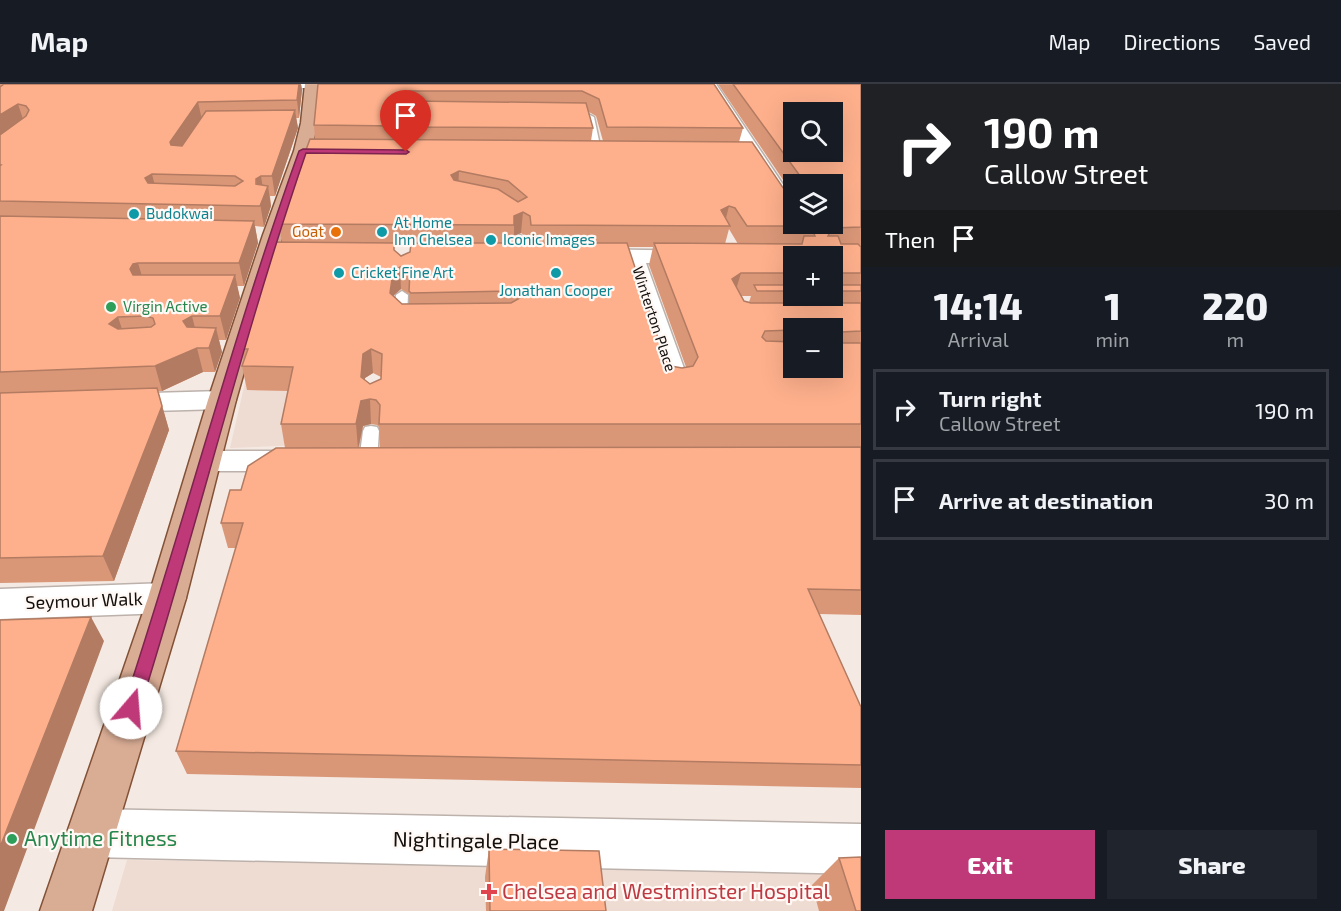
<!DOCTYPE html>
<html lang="en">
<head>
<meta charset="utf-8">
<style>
	:root { --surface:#171b24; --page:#20242c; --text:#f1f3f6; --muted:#9ea1a6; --line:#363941; --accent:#bf3878 }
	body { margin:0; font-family:"Exo 2",sans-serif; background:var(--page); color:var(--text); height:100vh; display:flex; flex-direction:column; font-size:22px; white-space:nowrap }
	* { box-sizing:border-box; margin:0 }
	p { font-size:20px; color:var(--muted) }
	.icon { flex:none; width:33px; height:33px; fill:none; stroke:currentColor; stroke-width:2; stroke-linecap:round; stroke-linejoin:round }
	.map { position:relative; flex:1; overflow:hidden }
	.sheet { display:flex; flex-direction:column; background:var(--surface); width:480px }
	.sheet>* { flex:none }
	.guide { background:#202124; color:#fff; overflow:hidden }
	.fabs { position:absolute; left:783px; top:18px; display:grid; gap:12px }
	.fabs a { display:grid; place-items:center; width:60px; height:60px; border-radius:0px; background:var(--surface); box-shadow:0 6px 24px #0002; font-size:30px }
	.pin { position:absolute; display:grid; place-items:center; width:51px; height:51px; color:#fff; margin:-62px -26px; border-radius:50% 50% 50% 0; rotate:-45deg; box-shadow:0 0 6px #0007 }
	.pin .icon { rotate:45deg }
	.me { position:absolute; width:66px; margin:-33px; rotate:18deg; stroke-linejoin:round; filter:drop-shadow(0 0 4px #0008) }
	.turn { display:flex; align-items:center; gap:21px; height:126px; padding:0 24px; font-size:27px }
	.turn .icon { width:78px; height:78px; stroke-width:2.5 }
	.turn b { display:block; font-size:42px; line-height:51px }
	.then { display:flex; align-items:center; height:57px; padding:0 24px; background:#0003; gap:12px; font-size:22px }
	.eta { display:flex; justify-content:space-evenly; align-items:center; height:102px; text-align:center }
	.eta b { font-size:36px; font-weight:800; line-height:42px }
	.cta { display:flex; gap:12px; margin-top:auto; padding:12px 24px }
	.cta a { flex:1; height:69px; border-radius:0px; background:var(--accent); color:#fff; font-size:24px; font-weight:800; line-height:69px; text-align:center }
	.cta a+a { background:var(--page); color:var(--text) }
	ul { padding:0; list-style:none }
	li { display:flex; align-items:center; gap:18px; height:81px; margin:0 12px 9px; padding:0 12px; border:3px solid var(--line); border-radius:0px }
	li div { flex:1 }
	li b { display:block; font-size:22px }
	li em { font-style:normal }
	header { display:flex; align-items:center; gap:36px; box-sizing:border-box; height:84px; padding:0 30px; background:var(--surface); border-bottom:2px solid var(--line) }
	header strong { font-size:28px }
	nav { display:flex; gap:33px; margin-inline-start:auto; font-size:21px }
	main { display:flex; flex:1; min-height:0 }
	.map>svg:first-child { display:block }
</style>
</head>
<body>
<header>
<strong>Map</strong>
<nav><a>Map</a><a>Directions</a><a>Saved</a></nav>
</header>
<main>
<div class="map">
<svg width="861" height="827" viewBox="0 0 861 827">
	<rect width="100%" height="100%" fill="#f5eae3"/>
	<path fill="#eedbd1" d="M 258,242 L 325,360 L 230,364 Z
		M 127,776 L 861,788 L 861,827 L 112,827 Z"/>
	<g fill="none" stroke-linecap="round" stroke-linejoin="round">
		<g stroke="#bcb1ab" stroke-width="3">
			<path id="service" d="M 580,26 L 594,33 L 602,71 L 594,69 L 586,34 L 563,29 L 567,26 Z
				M 435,27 L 435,31 L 432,32 L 406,33 L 411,68 L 403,70 L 399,29 Z
				M 520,151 L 526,154 L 528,172 L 522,176 L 516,172 L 514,154 Z
				M 402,207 L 408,211 L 407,231 L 416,238 L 414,241 L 404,241 L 393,232 L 396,211 Z
				M 371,342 L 377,343 L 379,347 L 377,377 L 374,381 L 362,381 L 359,377 L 363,347 L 365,343 Z"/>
		</g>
		<g stroke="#bcb1ab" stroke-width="3">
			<path id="minor" d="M 702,0 L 716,0 L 794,117 L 794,139 L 787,137 L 784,133 Z
				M 587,165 L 705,167 L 708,172 L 705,177 L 697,179 L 646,179 L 689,298 L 685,304 L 675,306 L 665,304 L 661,298 L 624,179 L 579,177 L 576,172 L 579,167 Z
				M 222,307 L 232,310 L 236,316 L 232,322 L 222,325 L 116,328 L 106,325 L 102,319 L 106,313 L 116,310 Z
				M 206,367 L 301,367 L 312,370 L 317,377 L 312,384 L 301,387 L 206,387 L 195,384 L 190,377 L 195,370 Z
				M 167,499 L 180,503 L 186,514 L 180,525 L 167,529 L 0,535 L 0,505 Z
				M 91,725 L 861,740 L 861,790 L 91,773 L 74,766 L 67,749 L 74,732 Z"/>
		</g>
		<g stroke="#bcb1ab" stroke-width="3">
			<path id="tertiary" d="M 216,0 L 325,0 L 318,4 L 223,4 Z"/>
		</g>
		<g stroke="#825136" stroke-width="3">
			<path id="primary" d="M 305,0 L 319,0 L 317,39 L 312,67 L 283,151 L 236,316 L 186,514 L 92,827 L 40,827 L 148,514 L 208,316 L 263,151 L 294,67 L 301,39 Z"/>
		</g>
		<use href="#service" fill="#fff" fill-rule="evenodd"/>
		<use href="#minor" fill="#fff" fill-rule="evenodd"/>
		<use href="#tertiary" fill="#fff" fill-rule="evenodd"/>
		<use href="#primary" fill="#d9ac94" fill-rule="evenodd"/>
	</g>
	<path fill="#da9778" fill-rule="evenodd" d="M 0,0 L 301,0 L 302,6 L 299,34 L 296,34 L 298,44 L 275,112 L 270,112 L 271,122 L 264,143 L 255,142 L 258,159 L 244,202 L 237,202 L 240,214 L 226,256 L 219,256 L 222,268 L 215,288 L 203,288 L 162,307 L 158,307 L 169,346 L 114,497 L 0,499 Z
		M 318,0 L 714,0 L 743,44 L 739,58 L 794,140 L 832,100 L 794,100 L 794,112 L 718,0 L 861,0 L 861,531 L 819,530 L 861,623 L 861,704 L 187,690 L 176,667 L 236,464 L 228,464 L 221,439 L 241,406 L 285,364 L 281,340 L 288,307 L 247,306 L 242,282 L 244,278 L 241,265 L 282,158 L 279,140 L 315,55 L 314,41 ZM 407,24 L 408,35 L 411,56 L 398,56 L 396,30 L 398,27 ZM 589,28 L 596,32 L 603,57 L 591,57 L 593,44 ZM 729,145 L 738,160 L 725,160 ZM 521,149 L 528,154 L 529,159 L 513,159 L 514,152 ZM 394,162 L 410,162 L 410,168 L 401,172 L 394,166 ZM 628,163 L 653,163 L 649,181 L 686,283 L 682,284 L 671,282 L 665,275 ZM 794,172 L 832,172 L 832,212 L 794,212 ZM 401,205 L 409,210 L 409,220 L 402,220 L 394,212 L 394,211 ZM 741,212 L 751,212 L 749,218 L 744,217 ZM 794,244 L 832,244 L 794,284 ZM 373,289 L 381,293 L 381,295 L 370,300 L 365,296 L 365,294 ZM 371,340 L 377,341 L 379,343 L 380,364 L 359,364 L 363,342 Z
		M 489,765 L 606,827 L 486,827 L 485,793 Z
		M 839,774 L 861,827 L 819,827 L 812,801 Z"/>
	<path fill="#b27b62" d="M 299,0 L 301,0 L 302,6 L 299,34 L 297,16 Z
		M 409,7 L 409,24 L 407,18 L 407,24 L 398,27 L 395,32 L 394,15 L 398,10 Z
		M 198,18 L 202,36 L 174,77 L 170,58 Z
		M 18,20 L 24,38 L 0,53 L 0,31 Z
		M 295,26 L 298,44 L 275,112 L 272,92 Z
		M 459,87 L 458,107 L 451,91 Z
		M 152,90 L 157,110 L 150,114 L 145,94 Z
		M 261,92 L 264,111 L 268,102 L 271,122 L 264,143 L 256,95 Z
		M 729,122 L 724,142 L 721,126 Z
		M 523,128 L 521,149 L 514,152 L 514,132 Z
		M 254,137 L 258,159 L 244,202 L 239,179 Z
		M 138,179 L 145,202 L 140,203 L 130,185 L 133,180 Z
		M 400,183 L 401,205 L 394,211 L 391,232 L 390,209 L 393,188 Z
		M 741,189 L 734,212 L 732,195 Z
		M 235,191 L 240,214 L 226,256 L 220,232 Z
		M 192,232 L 198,256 L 189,261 L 183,237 Z
		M 118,233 L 126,257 L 109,240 Z
		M 216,244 L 222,268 L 215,288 L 209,264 Z
		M 197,264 L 203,288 L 162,307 L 155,282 Z
		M 371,265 L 373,289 L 365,294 L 363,317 L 370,315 L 371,340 L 363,342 L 358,365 L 356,340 L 363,270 Z
		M 157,304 L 169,346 L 114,497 L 103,472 Z
		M 91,533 L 104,557 L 4,827 L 0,827 L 0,763 Z"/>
	<path fill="#feb08c" stroke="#b27b62" stroke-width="1.5" fill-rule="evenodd" d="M 4,0 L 299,0 L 297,16 L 198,18 L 170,58 L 171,61 L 182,62 L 206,27 L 295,26 L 272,92 L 261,92 L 256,95 L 256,100 L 268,102 L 260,122 L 0,117 L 0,82 L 1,81 L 0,81 L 0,51 L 26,32 L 29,26 L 26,22 L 18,20 L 0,31 L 0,3 ZM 152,90 L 235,92 L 243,97 L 235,102 L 148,99 L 145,94 Z
		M 318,0 L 714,0 L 743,44 L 607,43 L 599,15 L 582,7 L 409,7 L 398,10 L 394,15 L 397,42 L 314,41 Z
		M 733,0 L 861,0 L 861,143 L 832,144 L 828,152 L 838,152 L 841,160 L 858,160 L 861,163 L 861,189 L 832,189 L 832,172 L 794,172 L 794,189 L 741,189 L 732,195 L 744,217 L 751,219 L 861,219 L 861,247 L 841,248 L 840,257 L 843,259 L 861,259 L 861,340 L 379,340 L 380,321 L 376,316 L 370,315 L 361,317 L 356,340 L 281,340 L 293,283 L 242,282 L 248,265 L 241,265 L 274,158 L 394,159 L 394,166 L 401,172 L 410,168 L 411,159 L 627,159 L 665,275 L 671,282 L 682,284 L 693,282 L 698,273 L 654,159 L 802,160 L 804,152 L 815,152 L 812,145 L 802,142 L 747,142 L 735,124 L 729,122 L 721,126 L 730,142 L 531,141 L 530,132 L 523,128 L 514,132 L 514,141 L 279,140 L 310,55 L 752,58 L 792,117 L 794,118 L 794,140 L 832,140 L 832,100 L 803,100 L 803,96 ZM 794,28 L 832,28 L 832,68 L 794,68 ZM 459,87 L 508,97 L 527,113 L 518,118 L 498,105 L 454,96 L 451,91 ZM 400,183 L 410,188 L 409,207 L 411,209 L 511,207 L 520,214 L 511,219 L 402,220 L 390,209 L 393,188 ZM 794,244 L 832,244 L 832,284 L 794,284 L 794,258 L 766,257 L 762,253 L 765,247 L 794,246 ZM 371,265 L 382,270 L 381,295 L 370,300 L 361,293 L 363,270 Z
		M 409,17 L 586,19 L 593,44 L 412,43 L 407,18 Z
		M 0,132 L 254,137 L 239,179 L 138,179 L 133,180 L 130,185 L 133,191 L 235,191 L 220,232 L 192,232 L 183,237 L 187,243 L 216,244 L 209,264 L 197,264 L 155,282 L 0,288 ZM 146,232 L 153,234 L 155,240 L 151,243 L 118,245 L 109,240 L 118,233 Z
		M 754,201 L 794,201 L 794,207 L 757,207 Z
		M 832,201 L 861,201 L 861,207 L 832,207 Z
		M 157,304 L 162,322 L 103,472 L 0,474 L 0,309 Z
		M 861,363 L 861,506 L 808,505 L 861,623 L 861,681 L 176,667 L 243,439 L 221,439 L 230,406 L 241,406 L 248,382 L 276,364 Z
		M 91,533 L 0,763 L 0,536 Z
		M 489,765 L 599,767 L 606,827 L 490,827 Z
		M 861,773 L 861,827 L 856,827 L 839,774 Z"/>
	<path fill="#bf3878" stroke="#7c244e" stroke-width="1.5" d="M 303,65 L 406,66 L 409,68 L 406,70 L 306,69 C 243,252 198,440 140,624 L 138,630 L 131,632 L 125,630 L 123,624 C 184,440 233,251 299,67 Z"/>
	<g fill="#0f9aa8" stroke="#fff8f4" stroke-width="2">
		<circle cx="134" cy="130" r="6"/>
		<circle cx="382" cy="148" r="6"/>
		<circle cx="491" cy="156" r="6"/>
		<circle cx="339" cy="189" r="6"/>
		<circle cx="556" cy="189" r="6"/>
	</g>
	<circle fill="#e8710a" stroke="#fff8f4" stroke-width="2" cx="336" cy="148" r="6"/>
	<g fill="#2e9e5b" stroke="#fff8f4" stroke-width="2">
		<circle cx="111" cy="223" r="6"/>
		<circle cx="12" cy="755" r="6"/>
	</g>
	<path fill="#e0444e" stroke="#fff8f4" stroke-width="2" d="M486 799h6v6h6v6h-6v6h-6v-6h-6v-6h6z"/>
	<g text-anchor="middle" stroke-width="4.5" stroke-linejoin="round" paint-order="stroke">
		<g font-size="15" fill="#0d838f" stroke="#fff8f4" text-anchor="start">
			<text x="146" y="135">Budokwai</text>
			<text x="394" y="144">At Home<tspan x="394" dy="17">Inn Chelsea</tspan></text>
			<text x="503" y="161">Iconic Images</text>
			<text x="351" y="194">Cricket Fine Art</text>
			<text x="556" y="212" text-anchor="middle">Jonathan Cooper</text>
		</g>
		<g font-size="15" fill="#c56008" stroke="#fff8f4" text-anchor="end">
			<text x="324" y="153">Goat</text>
		</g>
		<g font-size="15" fill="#27864d" stroke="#fff8f4" text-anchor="start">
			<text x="123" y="228">Virgin Active</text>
		</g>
		<g font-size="15" fill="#120f0c" stroke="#fff8f4">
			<text transform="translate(654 235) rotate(72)" y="5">Winterton Place</text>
		</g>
		<g font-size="18" fill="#120f0c" stroke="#fff8f4">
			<text transform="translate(84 517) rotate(-2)" y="6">Seymour Walk</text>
		</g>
		<g font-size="21" fill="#27864d" stroke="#fff8f4" text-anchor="start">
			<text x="24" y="762">Anytime Fitness</text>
		</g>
		<g font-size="21" fill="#120f0c" stroke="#fff8f4">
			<text transform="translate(476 757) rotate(1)" y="7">Nightingale Place</text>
		</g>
		<g font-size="21" fill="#be3a42" stroke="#fff8f4" text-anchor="start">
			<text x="502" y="815">Chelsea and Westminster Hospital</text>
		</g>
	</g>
</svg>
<div class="fabs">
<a><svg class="icon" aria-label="search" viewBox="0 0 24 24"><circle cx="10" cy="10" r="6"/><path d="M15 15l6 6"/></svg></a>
<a><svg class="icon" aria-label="layers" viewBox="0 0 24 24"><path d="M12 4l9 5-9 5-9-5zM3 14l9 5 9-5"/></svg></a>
<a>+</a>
<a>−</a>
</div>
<div class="pin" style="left:406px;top:68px;background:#d93025"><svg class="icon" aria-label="arrive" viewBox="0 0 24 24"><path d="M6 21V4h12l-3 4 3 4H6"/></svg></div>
<svg class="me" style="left:131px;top:624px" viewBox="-20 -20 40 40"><circle r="19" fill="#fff"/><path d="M0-13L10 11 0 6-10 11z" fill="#bf3878"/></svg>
</div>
<section class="sheet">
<div class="guide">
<div class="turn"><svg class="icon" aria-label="right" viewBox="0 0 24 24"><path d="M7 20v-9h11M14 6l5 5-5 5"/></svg><div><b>190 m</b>Callow Street</div></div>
<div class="then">Then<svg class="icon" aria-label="arrive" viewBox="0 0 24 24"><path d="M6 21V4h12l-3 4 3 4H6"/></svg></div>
</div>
<div class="eta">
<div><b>14:14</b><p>Arrival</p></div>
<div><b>1</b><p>min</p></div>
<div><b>220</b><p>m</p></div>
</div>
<ul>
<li><svg class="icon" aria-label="right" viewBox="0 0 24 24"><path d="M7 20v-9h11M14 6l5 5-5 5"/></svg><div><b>Turn right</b><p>Callow Street</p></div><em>190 m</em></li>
<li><svg class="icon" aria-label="arrive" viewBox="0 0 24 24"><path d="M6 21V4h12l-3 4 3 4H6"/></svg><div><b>Arrive at destination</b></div><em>30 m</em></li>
</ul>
<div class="cta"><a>Exit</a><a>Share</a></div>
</section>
</main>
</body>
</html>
